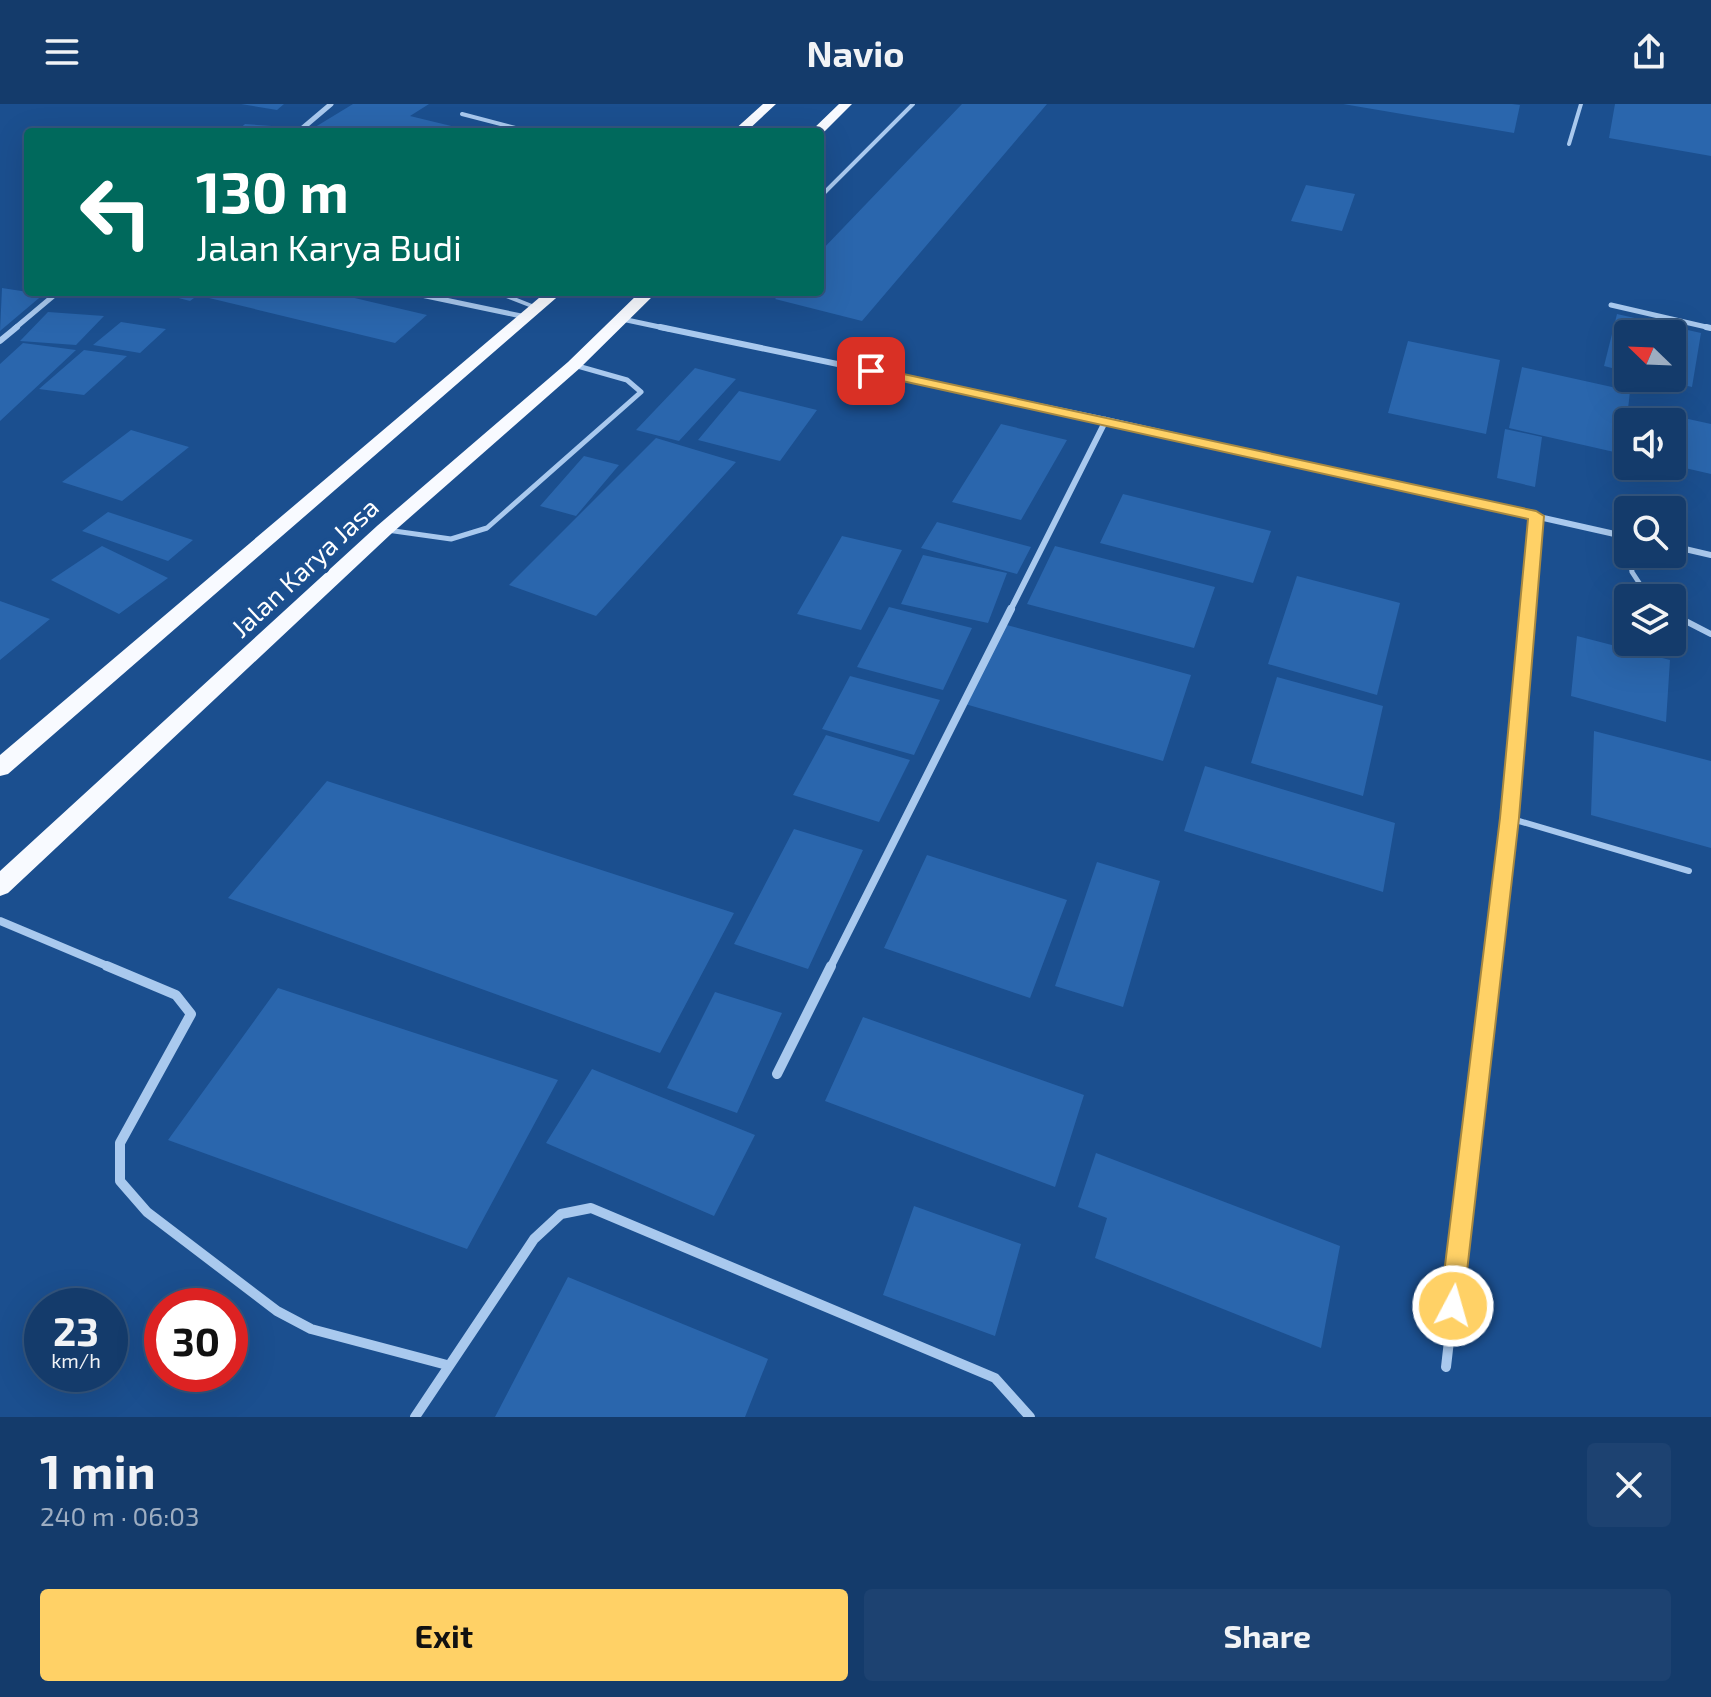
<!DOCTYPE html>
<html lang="en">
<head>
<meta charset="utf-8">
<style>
	:root { --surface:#143b6b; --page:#1d4271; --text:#f1f3f6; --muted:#9dadc1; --line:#33557e; --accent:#ffd166 }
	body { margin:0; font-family:"Exo 2",sans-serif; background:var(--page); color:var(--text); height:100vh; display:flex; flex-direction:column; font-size:30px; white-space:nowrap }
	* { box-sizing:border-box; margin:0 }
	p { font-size:26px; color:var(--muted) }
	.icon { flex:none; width:44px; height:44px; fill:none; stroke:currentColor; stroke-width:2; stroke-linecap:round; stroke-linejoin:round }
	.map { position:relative; height:1313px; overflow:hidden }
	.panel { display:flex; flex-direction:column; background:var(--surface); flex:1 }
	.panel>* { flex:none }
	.guide { position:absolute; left:24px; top:24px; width:800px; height:168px; border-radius:8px; box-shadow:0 8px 32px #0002,0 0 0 2px var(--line); background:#00695c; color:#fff; overflow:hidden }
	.needle { width:52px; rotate:293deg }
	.tools { position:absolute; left:1614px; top:216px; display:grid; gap:16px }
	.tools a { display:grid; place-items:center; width:72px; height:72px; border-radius:8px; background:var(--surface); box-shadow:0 8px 32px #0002,0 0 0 2px var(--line); font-size:40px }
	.speed { position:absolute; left:24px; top:1184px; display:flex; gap:16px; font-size:40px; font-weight:700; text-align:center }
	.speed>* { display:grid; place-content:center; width:104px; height:104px; border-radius:50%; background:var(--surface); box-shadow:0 8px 32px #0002,0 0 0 2px var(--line); line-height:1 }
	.speed small { font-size:20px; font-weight:400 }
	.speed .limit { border:12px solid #d22; background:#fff; color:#111 }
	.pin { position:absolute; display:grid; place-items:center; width:68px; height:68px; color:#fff; margin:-34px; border-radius:16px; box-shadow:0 4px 12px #0006 }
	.me { position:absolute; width:88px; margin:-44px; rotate:6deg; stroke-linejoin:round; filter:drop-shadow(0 0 6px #0008) }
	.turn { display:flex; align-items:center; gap:28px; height:168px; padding:0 40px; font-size:36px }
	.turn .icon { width:104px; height:104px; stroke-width:2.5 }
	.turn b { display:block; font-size:56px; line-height:68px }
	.round { display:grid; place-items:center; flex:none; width:84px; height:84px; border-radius:8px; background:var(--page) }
	.overview { display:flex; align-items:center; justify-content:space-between; height:136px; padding:0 40px }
	h1 { font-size:48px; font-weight:700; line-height:60px }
	.button { display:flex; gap:16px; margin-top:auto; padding:16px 40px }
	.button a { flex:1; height:92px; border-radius:8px; background:var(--accent); color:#111; font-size:32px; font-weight:700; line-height:92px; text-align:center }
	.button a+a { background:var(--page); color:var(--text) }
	header { display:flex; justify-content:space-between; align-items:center; height:104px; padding:0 40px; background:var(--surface); font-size:36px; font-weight:700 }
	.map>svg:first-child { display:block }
</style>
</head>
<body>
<header><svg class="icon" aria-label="menu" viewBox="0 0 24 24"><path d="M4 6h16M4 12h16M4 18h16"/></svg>Navio<svg class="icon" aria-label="share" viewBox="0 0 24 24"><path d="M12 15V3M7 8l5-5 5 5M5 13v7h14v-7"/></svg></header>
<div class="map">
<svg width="1711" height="1313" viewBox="0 0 1711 1313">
	<rect width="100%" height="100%" fill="#1b4f8f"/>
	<path fill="#2a66ad" d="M 241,0 L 284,0 L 277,6 Z
		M 353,0 L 429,0 L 410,12 L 476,28 L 307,28 Z
		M 962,0 L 1047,0 L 862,217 L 775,195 L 782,188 L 820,188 L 820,148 Z
		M 1343,0 L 1512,0 L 1520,1 L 1514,29 Z
		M 1615,0 L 1711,0 L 1711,52 L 1609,34 Z
		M 245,20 L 286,23 L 281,28 L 236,28 Z
		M 1306,81 L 1355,90 L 1342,127 L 1291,117 Z
		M 2,184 L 28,188 L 45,189 L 0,227 Z
		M 177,188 L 202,188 L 190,197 L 171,192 Z
		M 217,188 L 329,188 L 427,211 L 395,239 L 209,194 Z
		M 48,208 L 104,212 L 76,241 L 20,237 Z
		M 1617,210 L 1701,229 L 1692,283 L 1658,275 L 1672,274 L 1672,230 L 1628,230 L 1628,268 L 1604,262 Z
		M 121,218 L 166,225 L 140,249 L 93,241 Z
		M 1408,237 L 1500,256 L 1486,330 L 1388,309 Z
		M 23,239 L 76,246 L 0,317 L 0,260 Z
		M 84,246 L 127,252 L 84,291 L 39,285 Z
		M 1522,263 L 1630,287 L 1623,350 L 1509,324 Z
		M 695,264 L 736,275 L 679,337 L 636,326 Z
		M 739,287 L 817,306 L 780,357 L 698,336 Z
		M 1652,307 L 1711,320 L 1711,370 L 1672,361 L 1672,318 L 1651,318 Z
		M 1001,320 L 1067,336 L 1021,416 L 952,398 Z
		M 1505,325 L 1542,333 L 1535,383 L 1497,374 Z
		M 131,326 L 189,343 L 122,397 L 62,378 Z
		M 656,334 L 736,358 L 596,512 L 509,481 Z
		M 584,352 L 619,361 L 576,412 L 540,402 Z
		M 1123,390 L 1271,427 L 1253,479 L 1100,439 Z
		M 108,408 L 193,436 L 168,457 L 82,427 Z
		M 937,418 L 1031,443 L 1017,470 L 921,444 Z
		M 842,432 L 902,446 L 861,526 L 797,510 Z
		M 102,442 L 168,474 L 119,510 L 51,476 Z
		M 1055,442 L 1215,483 L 1194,544 L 1027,500 Z
		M 923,451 L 1007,469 L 988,519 L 901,500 Z
		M 1297,472 L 1400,499 L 1377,591 L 1268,560 Z
		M 0,497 L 50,515 L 0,556 Z
		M 889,503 L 972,524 L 943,586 L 857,563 Z
		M 1003,520 L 1191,571 L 1163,657 L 965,600 Z
		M 1577,532 L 1670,556 L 1666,618 L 1571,592 Z
		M 850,572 L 940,596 L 914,651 L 822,625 Z
		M 1277,573 L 1383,602 L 1363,692 L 1251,659 Z
		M 1594,627 L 1711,657 L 1711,744 L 1591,711 Z
		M 826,631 L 910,656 L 879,718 L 793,691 Z
		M 1205,662 L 1395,719 L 1383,788 L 1184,727 Z
		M 327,677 L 734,809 L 660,949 L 228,794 Z
		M 794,725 L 863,746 L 808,865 L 734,840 Z
		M 927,751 L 1067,796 L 1030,894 L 884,844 Z
		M 1097,758 L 1160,777 L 1123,903 L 1055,882 Z
		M 278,884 L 558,976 L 467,1145 L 168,1036 Z
		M 715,888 L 782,909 L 737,1009 L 667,984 Z
		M 863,913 L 1084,991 L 1055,1083 L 825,997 Z
		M 592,965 L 755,1031 L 714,1112 L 546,1039 Z
		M 1096,1049 L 1340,1142 L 1321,1244 L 1095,1154 L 1107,1114 L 1078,1103 Z
		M 914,1102 L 1021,1140 L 995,1232 L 883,1191 Z
		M 568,1173 L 768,1255 L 745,1313 L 495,1313 Z"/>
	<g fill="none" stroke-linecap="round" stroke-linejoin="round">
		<path stroke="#a9c9ee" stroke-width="4" d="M 462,10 L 531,28
			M 1569,40 L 1581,0
			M 820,93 L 913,0
			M 496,188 L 537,204"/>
		<path stroke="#a9c9ee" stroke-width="5" d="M 387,426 L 451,435 L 487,424 L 641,288 L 627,276 L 574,261
			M 1628,436 L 1632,468 L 1649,494"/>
		<path stroke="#a9c9ee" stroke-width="6" d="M 1672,510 L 1711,530
			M 1509,714 L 1689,767"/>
		<path stroke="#a9c9ee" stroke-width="5" d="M 298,28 L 331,0
			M 407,188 L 526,213
			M 1611,201 L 1711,224
			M 622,215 L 669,225
			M 14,225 L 58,188"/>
		<path stroke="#a9c9ee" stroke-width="6" d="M 660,223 L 1106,316 L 1628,433
			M 1706,223 L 1711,224
			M 0,237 L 17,223
			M 1672,442 L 1711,451
			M 1010,507 L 1106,316
			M 1527,507 L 1536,412"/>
		<path stroke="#a9c9ee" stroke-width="8" d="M 0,817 L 112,864
			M 830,864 L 1011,505
			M 1492,864 L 1528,505"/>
		<path stroke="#a9c9ee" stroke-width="10" d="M 107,862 L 176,891 L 191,910 L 120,1039 L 120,1077 L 147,1108 L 277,1207 L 311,1225 L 447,1261
			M 777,970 L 831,862
			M 1446,1263 L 1492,862
			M 415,1313 L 534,1135 L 561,1110 L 591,1104 L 995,1274 L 1030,1313"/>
		<path fill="#f8faff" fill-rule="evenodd" d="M 763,0 L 776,0 L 746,28 L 732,28 Z
			M 839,0 L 852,0 L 821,31 L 810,28 Z
			M 546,188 L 563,188 L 8,670 L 0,672 L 0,651 Z
			M 640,188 L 657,188 L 580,264 L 391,430 L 8,789 L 0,792 L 0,767 L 377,422 L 568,258 Z"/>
	</g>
	<path fill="#ffd166" stroke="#a68842" stroke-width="2" d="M 871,263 L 1536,407 L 1544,412 L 1519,714 L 1462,1211 L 1453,1215 L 1444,1211 L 1440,1202 L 1500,714 L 1528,415 L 866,269 L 864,267 Z"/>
	<g text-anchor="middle" stroke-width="8" stroke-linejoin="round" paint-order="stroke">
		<g font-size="26" fill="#fff" stroke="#1b4f8f">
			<text transform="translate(305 464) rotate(-43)" y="9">Jalan Karya Jasa</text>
		</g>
	</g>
</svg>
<div class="tools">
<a><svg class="needle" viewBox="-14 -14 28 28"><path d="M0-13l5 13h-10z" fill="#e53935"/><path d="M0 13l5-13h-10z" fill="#9dadc1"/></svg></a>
<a><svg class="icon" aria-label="sound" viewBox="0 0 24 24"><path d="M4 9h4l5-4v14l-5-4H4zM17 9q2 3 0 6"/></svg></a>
<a><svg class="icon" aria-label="search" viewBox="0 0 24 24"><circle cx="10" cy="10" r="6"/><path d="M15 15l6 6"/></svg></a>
<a><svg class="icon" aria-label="layers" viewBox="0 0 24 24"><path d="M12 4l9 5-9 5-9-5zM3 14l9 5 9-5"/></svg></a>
</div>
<div class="speed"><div>23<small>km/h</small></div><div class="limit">30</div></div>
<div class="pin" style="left:871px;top:267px;background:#d93025"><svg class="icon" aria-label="arrive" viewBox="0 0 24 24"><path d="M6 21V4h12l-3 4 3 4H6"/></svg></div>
<svg class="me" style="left:1453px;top:1202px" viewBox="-20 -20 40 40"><circle r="17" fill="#ffd166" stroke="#fff" stroke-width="3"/><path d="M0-11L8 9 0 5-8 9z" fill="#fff"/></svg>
<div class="guide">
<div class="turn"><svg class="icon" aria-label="left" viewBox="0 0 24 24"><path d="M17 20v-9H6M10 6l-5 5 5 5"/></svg><div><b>130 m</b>Jalan Karya Budi</div></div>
</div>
</div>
<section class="panel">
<div class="overview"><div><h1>1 min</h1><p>240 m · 06:03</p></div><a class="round"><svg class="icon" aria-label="close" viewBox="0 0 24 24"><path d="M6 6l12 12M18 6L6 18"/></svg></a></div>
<div class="button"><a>Exit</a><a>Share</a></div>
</section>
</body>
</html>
